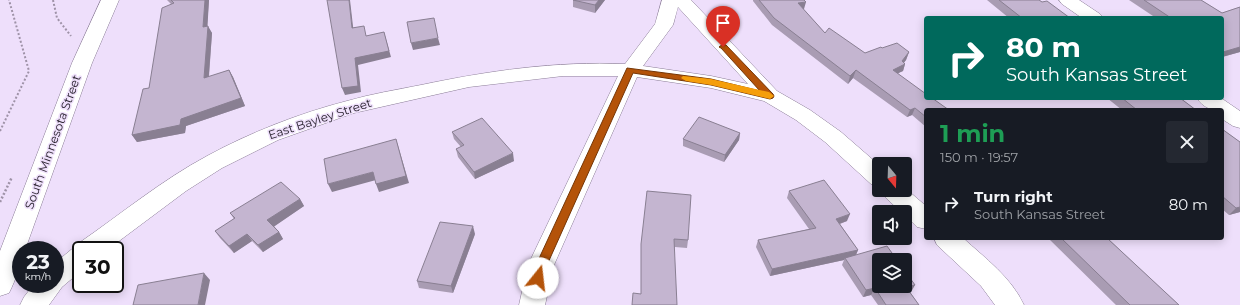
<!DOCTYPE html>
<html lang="en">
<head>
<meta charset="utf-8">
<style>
	:root { --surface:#171b24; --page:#242831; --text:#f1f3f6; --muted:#9ea1a6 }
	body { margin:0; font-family:Montserrat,sans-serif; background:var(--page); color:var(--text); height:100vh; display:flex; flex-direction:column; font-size:15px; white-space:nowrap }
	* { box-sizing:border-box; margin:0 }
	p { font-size:13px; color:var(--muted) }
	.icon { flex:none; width:22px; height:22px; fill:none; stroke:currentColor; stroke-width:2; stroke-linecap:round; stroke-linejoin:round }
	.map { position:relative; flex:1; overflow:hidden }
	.panel { position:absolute; left:924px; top:108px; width:300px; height:132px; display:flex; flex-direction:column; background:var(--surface); border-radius:4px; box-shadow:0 2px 10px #0003 }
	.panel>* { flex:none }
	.guide { position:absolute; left:924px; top:16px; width:300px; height:84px; border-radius:4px; box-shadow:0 2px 10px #0003; background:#00695c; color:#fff; overflow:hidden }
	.needle { width:26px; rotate:161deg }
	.buttons { position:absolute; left:872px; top:157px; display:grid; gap:8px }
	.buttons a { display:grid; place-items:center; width:40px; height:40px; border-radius:4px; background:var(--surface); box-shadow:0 2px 10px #0003; font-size:20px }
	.speed { position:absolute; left:12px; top:241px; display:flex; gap:8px; font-size:20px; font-weight:700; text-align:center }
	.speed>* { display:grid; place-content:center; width:52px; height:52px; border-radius:50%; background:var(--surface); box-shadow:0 2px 10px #0003; line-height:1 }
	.speed small { font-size:10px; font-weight:400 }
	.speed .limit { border:2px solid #111; border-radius:6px; background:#fff; color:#111 }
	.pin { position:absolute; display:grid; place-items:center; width:34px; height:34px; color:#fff; margin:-41px -17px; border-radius:50% 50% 50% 0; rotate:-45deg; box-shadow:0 0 4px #0007 }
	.pin .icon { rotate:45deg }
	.me { position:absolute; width:44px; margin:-22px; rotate:16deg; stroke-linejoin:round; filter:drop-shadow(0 0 3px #0008) }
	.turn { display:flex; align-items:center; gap:14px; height:84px; padding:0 16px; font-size:18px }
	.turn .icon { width:52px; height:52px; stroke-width:2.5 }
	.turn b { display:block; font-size:28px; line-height:34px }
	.round { display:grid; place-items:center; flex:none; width:42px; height:42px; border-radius:4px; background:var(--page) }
	.summary { display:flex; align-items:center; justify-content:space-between; height:68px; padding:0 16px }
	h1 { font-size:24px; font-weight:700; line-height:30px; color:#1e9e55 }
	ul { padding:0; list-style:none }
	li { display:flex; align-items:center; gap:12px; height:56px; padding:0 16px }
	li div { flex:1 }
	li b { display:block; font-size:15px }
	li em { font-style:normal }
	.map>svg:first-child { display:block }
</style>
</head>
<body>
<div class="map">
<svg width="1240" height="305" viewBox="0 0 1240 305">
	<rect width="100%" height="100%" fill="#eedffb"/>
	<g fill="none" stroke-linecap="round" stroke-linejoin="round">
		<g stroke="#8a7c96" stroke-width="1">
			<path id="minor" d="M 101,0 L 119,0 L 92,63 L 25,250 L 21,250 C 21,265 16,279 9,293 L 0,296 L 0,251 L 72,63 Z
				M 662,0 L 691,0 L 777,91 L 810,110 L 841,132 L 879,165 L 879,186 L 871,184 L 825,142 L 796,120 L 764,101 L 711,88 L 637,77 L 554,265 L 545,305 L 519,305 L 528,265 L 618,76 L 563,76 L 469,87 L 354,113 L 278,140 L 222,168 L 186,191 L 107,250 L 81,250 L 81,271 L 62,287 L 49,305 L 20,305 L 24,297 L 34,284 L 55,284 L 55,263 L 72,249 L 77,247 L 79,243 C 121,214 162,180 207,156 C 249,133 300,113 347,101 C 371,94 396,90 421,85 C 488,71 556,61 625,64 L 655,24 ZM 678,7 L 748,84 L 711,76 L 643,66 L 673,25 Z
				M 1059,0 L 1079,0 L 1100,14 L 1103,18 L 1082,18 L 1062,4 Z
				M 1197,98 L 1221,98 L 1240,111 L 1240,128 L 1233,126 L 1222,119 L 1222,110 C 1211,110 1203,108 1197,98 Z
				M 905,188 L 926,206 L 926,229 L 917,227 L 905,215 L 905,212 L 901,212 L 884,196 L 880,190 L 905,190 Z
				M 934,238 L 963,238 C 985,258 1011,277 1024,305 L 995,305 L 981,286 L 937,245 Z"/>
		</g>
		<path stroke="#9e92a7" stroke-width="2" stroke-dasharray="2 2" stroke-linecap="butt" d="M 53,0 L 57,18 L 71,36
			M 0,131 L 29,71 L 9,0"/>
		<path stroke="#9e92a7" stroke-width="2.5" stroke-dasharray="2 2" stroke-linecap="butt" d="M 0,202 L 12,177"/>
		<use href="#minor" fill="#fff" fill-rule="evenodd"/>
	</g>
	<path fill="#a99cb3" d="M 167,0 L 209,0 L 207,26 L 212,33 L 209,77 L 229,70 L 233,77 L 245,106 L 186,126 L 185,133 L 137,142 L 132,135 L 149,88 L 171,4 Z
		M 573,0 L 605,0 L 595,13 L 573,7 Z
		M 753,0 L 804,0 L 804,9 L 803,9 L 825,33 L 865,53 L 882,48 L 909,52 L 906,60 L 904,63 L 905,64 L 903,71 L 898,73 L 926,110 L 926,127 L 912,115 L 907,117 L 853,78 L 848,84 L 772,25 L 753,1 Z
		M 987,0 L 1039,0 L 1070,18 L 1009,18 Z
		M 1129,0 L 1201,0 L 1222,13 L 1240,7 L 1240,52 L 1222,57 L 1222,18 L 1156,18 Z
		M 1107,98 L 1180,98 L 1196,110 L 1122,110 Z
		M 1222,129 L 1240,142 L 1240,212 L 1229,215 L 1222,209 Z
		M 452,132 L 514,161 L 475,179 L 458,157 L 456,149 L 461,147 L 454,139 Z
		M 740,133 L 739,140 L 724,162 L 683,146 L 683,139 Z
		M 647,191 L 688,240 L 687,248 L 675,247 L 641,294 Z
		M 789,191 L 847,221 L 840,224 L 858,250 L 856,255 L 911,292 L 910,292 L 919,305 L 878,305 L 871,295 L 863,297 L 842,265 L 844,260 L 770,276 L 756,247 L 758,240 L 809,229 L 787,198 Z
		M 300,199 L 304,206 L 274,226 L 279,232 L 283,239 L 263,252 L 252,241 L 234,253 L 220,238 L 215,231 L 234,219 L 230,213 Z
		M 475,234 L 453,293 L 419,288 L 417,281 Z
		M 1048,238 L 1107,238 L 1179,305 L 1116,305 Z"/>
	<path fill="#897f92" d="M 205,0 L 209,0 L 207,34 L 203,27 Z
		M 349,0 L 350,0 L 354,35 L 352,28 Z
		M 599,0 L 605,0 L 595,13 L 595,5 Z
		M 806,2 L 804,9 L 797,10 L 798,3 Z
		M 208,26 L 212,33 L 208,86 L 204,78 Z
		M 384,32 L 391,57 L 358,65 L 361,92 L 345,95 L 342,88 L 355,58 Z
		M 438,38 L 440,45 L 413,50 L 411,43 Z
		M 1240,47 L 1240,52 L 1222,57 L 1222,53 L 1223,52 Z
		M 909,52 L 906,60 L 901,66 L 905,64 L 903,71 L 890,77 L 893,70 L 902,61 Z
		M 229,70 L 233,77 L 245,106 L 186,126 L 185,133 L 137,142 L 132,135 Z
		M 856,70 L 853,78 L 848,84 L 850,76 Z
		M 915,108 L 912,115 L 907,117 L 910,110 Z
		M 740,133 L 739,140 L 724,162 L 725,155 Z
		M 396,139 L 409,183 L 379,192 L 376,184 Z
		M 513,153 L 514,161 L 475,179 L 474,172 Z
		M 373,172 L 376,180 L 332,192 L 328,184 Z
		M 300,199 L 304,206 L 272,228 L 267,220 Z
		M 1240,207 L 1240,212 L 1229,215 L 1236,208 Z
		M 850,214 L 847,221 L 833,226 L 836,219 Z
		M 473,226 L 475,234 L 453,293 L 451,286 Z
		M 279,232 L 283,239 L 263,252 L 258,245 Z
		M 247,234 L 252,241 L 234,253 L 229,246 Z
		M 858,250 L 855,257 L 845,258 L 844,260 L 770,276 L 772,269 Z
		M 204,273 L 210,280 L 205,305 L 198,305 Z
		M 915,285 L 911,292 L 903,294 L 906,287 Z
		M 875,288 L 871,295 L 863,297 L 866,290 Z"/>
	<path fill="#c4b5d0" stroke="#897f92" d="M 171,0 L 205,0 L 203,27 L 208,26 L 204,78 L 229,70 L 241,98 L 181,119 L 180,125 L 132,135 L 143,89 L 149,88 L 162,8 L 174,3 Z
		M 327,0 L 349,0 L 352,28 L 364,26 L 366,36 L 384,32 L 389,51 L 355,58 L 358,86 L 342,88 Z
		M 573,0 L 599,0 L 595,5 Z
		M 759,0 L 804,0 L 806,2 L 798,3 L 825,33 L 829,28 L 865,53 L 881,47 L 882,48 L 897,43 L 909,52 L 902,61 L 905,64 L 893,70 L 926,94 L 926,98 L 932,98 L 949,110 L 926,110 L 926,117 L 915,108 L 910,110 L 856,70 L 850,76 L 774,18 Z
		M 999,0 L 1039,0 L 1042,2 L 1047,1 L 1070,18 L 1022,18 Z
		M 1144,0 L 1201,0 L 1222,13 L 1240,7 L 1240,47 L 1223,52 L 1222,51 L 1222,18 L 1171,18 Z
		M 434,18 L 438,38 L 411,43 L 407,22 Z
		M 1122,98 L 1180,98 L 1196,110 L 1137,110 Z
		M 699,117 L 740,133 L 725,155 L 683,139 Z
		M 482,118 L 513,153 L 474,172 L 456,149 L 464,145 L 452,132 Z
		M 1222,129 L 1240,142 L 1240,207 L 1236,208 L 1222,196 Z
		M 396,139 L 406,176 L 376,184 L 373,172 L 328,184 L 324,159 Z
		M 824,180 L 850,214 L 836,219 L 858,250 L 772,269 L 758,240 L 816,228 L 789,191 Z
		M 281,182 L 300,199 L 267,220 L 279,232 L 258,245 L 247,234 L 229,246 L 215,231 L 235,218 L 230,213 Z
		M 647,191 L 691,195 L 688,240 L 674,239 L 677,305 L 632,305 L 633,293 L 641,294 L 641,244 Z
		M 440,222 L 473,226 L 451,286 L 417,281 Z
		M 1061,238 L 1107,238 L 1179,305 L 1130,305 Z
		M 887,246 L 897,260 L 879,260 L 879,286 L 905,286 L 905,271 L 915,285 L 906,287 L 919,305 L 886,305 L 875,288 L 866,290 L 845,258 Z
		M 204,273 L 198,305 L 133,305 L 138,285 Z"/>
	<path fill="#b45309" stroke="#753606" d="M 723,44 L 726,45 L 773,94 L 774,96 L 773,98 L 770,99 L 711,85 L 633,73 L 547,265 L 542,282 L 538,283 L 535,282 L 533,278 L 536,265 L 627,68 L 711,79 L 760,91 L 721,48 L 719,47 Z"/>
	<path fill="#f59e0b" d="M 683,76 L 711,79 L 769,92 L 774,96 L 770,99 L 711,85 L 686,81 L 681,78 Z"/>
	<g text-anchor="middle" stroke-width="3" stroke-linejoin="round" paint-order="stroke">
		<g font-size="12" fill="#2a242f" stroke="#eedffb">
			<text transform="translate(320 119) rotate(-18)" y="4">East Bayley Street</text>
			<text transform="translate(53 142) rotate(-70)" y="4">South Minnesota Street</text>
		</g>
	</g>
</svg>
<div class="buttons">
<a><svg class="needle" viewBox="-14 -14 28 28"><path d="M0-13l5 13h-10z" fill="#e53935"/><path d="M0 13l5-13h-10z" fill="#9ea1a6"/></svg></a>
<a><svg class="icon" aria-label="sound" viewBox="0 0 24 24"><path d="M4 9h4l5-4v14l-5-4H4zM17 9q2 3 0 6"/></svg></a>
<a><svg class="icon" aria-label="layers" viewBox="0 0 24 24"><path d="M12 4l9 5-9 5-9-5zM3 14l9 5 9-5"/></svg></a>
</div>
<div class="speed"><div>23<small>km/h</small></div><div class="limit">30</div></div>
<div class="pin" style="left:723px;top:47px;background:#d93025"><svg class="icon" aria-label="arrive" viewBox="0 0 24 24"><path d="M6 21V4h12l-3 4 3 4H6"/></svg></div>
<svg class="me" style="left:538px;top:278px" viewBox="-20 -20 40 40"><circle r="19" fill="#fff"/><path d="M0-13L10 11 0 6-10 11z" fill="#b45309"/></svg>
<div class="guide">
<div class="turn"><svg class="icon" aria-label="right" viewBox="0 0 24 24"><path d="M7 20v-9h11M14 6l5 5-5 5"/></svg><div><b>80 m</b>South Kansas Street</div></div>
</div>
<section class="panel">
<div class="summary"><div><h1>1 min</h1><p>150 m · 19:57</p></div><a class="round"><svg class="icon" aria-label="close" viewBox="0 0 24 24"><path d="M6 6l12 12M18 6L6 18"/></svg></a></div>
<ul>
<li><svg class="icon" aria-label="right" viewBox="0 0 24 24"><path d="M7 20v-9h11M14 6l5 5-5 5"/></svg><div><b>Turn right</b><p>South Kansas Street</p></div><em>80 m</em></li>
</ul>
</section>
</div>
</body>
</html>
